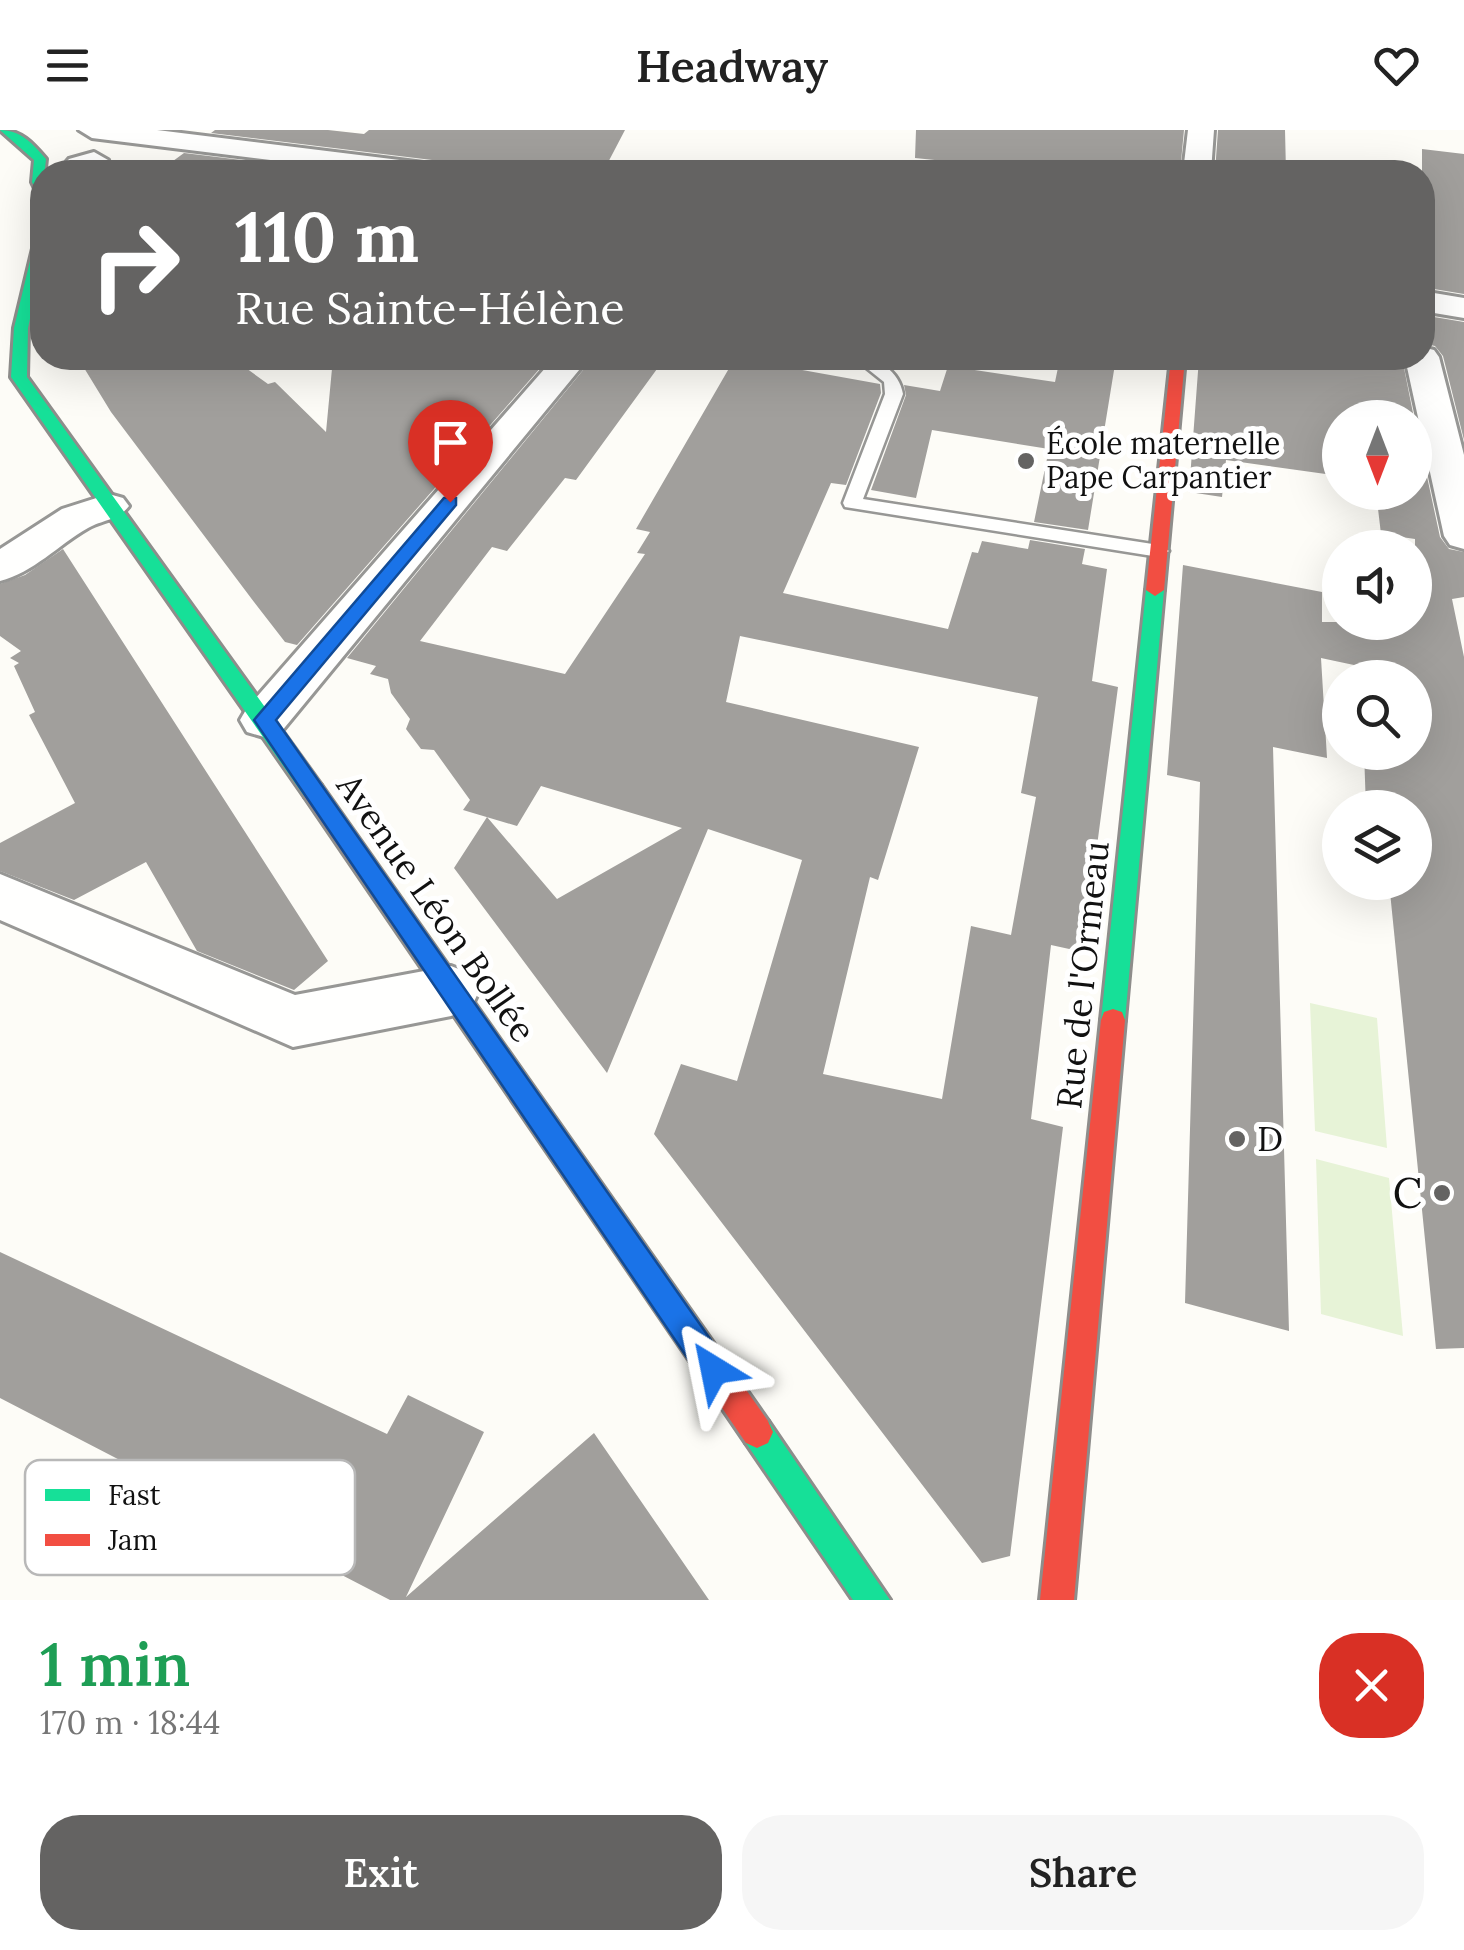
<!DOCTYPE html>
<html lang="en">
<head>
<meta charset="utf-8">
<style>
	:root { --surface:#fff; --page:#f6f6f6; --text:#222; --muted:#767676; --accent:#646362 }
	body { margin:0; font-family:Lora,serif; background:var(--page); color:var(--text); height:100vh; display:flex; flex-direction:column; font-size:38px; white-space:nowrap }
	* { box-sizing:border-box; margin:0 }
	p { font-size:32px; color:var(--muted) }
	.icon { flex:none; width:55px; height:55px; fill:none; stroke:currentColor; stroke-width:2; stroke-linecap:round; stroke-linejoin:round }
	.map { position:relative; height:1470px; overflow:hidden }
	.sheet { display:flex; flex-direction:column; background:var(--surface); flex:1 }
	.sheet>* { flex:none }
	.hud { position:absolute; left:30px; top:30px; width:1405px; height:210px; border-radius:40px; box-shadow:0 10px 40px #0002; background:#646362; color:#fff; overflow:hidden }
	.needle { width:65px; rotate:180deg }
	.fabs { position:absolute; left:1322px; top:270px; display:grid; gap:20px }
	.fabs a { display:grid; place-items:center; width:110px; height:110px; border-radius:50%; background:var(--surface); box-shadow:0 10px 40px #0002; font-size:50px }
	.pin { position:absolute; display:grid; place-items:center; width:85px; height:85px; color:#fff; margin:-102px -42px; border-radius:50% 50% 50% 0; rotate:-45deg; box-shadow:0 0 10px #0007 }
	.pin .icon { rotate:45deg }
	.me { position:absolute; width:110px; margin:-55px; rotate:325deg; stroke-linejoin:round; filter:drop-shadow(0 0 8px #0008) }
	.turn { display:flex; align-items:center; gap:35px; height:210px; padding:0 40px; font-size:45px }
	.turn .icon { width:130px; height:130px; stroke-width:2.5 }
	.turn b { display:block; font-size:70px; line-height:85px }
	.round { display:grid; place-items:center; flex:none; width:105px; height:105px; border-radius:40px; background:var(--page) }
	.headline { display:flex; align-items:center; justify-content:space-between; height:170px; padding:0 40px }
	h1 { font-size:60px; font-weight:600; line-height:75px; color:#1e9e55 }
	.cta { display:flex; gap:20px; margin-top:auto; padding:20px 40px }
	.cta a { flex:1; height:115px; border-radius:40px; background:var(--accent); color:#fff; font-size:40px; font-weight:600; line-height:115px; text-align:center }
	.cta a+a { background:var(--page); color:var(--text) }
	header { display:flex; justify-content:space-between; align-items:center; height:130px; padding:0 40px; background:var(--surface); font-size:45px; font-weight:600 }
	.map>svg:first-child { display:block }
</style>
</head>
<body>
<header><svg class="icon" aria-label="menu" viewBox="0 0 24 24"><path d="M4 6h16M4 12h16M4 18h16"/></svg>Headway<svg class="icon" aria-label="heart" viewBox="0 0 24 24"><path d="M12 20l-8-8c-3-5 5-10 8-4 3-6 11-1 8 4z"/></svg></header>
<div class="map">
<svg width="1464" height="1470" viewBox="0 0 1464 1470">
	<rect width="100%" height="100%" fill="#fdfcf7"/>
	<path fill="#e7f3d7" d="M 1310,873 L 1377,888 L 1387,1018 L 1315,1001 Z
		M 1316,1029 L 1389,1048 L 1403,1206 L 1321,1184 Z"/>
	<path fill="#a19f9c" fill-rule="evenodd" d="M 215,0 L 328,0 L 364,4 L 369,0 L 625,0 L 603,42 L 449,42 L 432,30 L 211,3 Z
		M 916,0 L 1184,0 L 1180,42 L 1043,41 L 915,28 Z
		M 1218,0 L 1285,0 L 1286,42 L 1215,42 Z
		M 1422,19 L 1464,24 L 1464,164 L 1422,157 Z
		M 184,23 L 342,42 L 158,42 Z
		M 1422,185 L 1464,192 L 1464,310 L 1443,226 L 1435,216 L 1422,213 Z
		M 78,228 L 232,228 L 268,254 L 275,252 L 326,302 L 333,228 L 549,228 L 297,515 L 285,512 L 254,472 L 111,282 Z
		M 593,228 L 665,228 L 576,350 L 565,348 L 507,421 L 492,417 L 420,511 L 565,544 L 645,424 L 637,423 L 650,402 L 636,399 L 735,228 L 880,254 L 881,263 L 846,355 L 831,353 L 783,463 L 948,499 L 972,422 L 978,423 L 982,411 L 1028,419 L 1030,410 L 1085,419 L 1082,434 L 1107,439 L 1092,551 L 1118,557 L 1083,822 L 1051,815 L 1031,989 L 1063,997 L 1010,1426 L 982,1433 L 654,1004 L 681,934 L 737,951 L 802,730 L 708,699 L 607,943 L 454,738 L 487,687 L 557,769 L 682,698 L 541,656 L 517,696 L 463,680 L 470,670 L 434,620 L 421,619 L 406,599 L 410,589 L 391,563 L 388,549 L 370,544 L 376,536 L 347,528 ZM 740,506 L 1038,567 L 1021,663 L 1036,667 L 1011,805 L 971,796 L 942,969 L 823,944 L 870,747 L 878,750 L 919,617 L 726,572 Z
		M 1060,228 L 1116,228 L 1088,400 L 1034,392 L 1049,319 L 932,300 L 916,368 L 871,360 L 906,265 L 904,255 L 940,261 L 948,236 L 1055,252 Z
		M 1199,228 L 1402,228 L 1414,288 L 1340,288 L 1340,346 L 1226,330 L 1222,367 L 1189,362 Z
		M 1415,291 L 1440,407 L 1449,419 L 1464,422 L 1464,467 L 1452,469 L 1464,527 L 1464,1218 L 1436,1219 L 1389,752 L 1415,752 L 1415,678 L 1366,678 L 1364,622 L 1415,622 L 1415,548 L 1321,528 L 1327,628 L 1273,617 L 1289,1201 L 1185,1173 L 1200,652 L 1167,645 L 1183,435 L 1322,462 L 1322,492 L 1415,492 L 1415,409 L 1381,404 L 1376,362 L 1415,362 Z
		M 63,419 L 328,831 L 294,860 L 197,821 L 146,732 L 74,770 L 0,741 L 0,713 L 75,673 L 29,585 L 35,582 L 14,536 L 19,533 L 10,528 L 21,521 L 0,506 L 0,454 L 25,445 Z
		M 0,1122 L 387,1304 L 408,1265 L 484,1302 L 406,1467 L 594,1303 L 709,1470 L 390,1470 L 0,1268 Z"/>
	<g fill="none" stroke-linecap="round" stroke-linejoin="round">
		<g stroke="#979795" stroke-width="5">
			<path id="lane" d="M 854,228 C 877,227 899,240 903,264 L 863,369 L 1159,415 L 1169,421 L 1159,427 L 845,377 L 843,373 L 885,264 L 884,252 Z"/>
		</g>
		<g stroke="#979795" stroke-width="6">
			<path id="street" d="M 79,0 L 157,0 L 432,34 L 446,42 L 369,42 L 92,8 Z
				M 1188,0 L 1214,0 L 1211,42 L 1183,42 Z
				M 94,22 L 108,30 C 96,45 75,43 58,42 L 69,29 Z
				M 1422,161 L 1464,168 L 1464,188 L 1422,181 Z
				M 1422,217 L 1434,220 L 1439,227 L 1464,325 L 1464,419 L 1450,415 L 1444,406 L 1405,228 L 1422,228 Z
				M 554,228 L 589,228 L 281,602 L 264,607 L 247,602 L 240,590 L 247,578 Z
				M 109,364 L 123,368 L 129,376 C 119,390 102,390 88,398 C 58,415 33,443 0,451 L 0,419 L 62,379 Z
				M 0,744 L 295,865 L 451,836 L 471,844 L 479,861 L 471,878 L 451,886 L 293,917 L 0,790 Z"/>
		</g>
		<g stroke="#8e8d8b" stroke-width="6">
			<path id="fast" d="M 0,0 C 21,0 33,14 46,29 L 42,66 L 38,65 L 32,52 L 34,30 Z
				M 42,102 L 42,133 L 28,198 L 27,247 L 321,655 L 324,661 L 321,667 L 305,667 L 11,247 L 14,198 L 36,106 Z
				M 1155,454 L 1164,460 L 1125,890 L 1122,898 L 1113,901 L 1104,898 L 1101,890 L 1146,460 Z
				M 757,1286 L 768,1291 L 890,1470 L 853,1470 L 746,1313 L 741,1302 L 746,1291 Z"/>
		</g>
		<g stroke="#8e8d8b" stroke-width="6">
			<path id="jam" d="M 1171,228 L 1185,228 L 1164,460 L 1155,466 L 1146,460 Z
				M 313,653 L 321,655 L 768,1291 L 773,1302 L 768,1313 L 757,1318 L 746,1313 L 305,667 L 302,661 Z
				M 1113,879 L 1122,882 L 1125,890 L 1074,1470 L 1040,1470 L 1101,890 L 1104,882 Z"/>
		</g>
		<use href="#lane" fill="#fffffe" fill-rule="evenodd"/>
		<use href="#street" fill="#fffffe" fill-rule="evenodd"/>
		<use href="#fast" fill="#16e098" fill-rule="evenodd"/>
		<use href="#jam" fill="#f24e42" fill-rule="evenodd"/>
	</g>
	<path fill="#1a73e8" stroke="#114b97" stroke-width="2.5" d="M 450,367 L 456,368 L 456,375 L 276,590 L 725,1230 L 729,1240 L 725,1251 L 714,1256 L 703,1251 L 254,590 L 444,368 Z"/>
	<g fill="#646362" stroke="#fff" stroke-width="4">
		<circle cx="1026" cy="331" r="10"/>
		<circle cx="1237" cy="1009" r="10"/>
		<circle cx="1442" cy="1063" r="10"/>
	</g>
	<g text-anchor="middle" stroke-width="10" stroke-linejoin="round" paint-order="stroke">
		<g font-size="30" fill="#111" stroke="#fff" text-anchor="start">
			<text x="1046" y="324">École maternelle<tspan x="1046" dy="34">Pape Carpantier</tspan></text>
		</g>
		<g font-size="35" fill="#111" stroke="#fff">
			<text transform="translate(436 778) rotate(55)" y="12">Avenue Léon Bollée</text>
			<text transform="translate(1083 845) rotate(-84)" y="12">Rue de l'Ormeau</text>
		</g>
		<g font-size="35" fill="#111" stroke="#fff" text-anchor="start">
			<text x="1257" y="1021">D</text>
		</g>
		<g font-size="42" fill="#111" stroke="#fff" text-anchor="end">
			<text x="1422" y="1078">C</text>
		</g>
	</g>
	<rect x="25" y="1330" width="330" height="115" rx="15" fill="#fff" stroke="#b8b8b8" stroke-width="2.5"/>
	<rect x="45" y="1359" width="45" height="12" fill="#16e098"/>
	<rect x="45" y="1404" width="45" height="12" fill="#f24e42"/>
	<g font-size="28" fill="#111">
		<text x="108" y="1375">Fast</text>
		<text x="108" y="1420">Jam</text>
	</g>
</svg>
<div class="fabs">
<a><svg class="needle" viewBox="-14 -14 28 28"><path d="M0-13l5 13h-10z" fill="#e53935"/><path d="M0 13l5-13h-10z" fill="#767676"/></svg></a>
<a><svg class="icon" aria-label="sound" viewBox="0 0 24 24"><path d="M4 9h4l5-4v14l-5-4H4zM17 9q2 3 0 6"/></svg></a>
<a><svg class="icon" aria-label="search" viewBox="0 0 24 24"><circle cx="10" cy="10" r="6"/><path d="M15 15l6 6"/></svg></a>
<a><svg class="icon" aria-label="layers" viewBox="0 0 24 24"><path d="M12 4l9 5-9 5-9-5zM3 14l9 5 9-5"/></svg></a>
</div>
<div class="pin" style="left:450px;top:372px;background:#d93025"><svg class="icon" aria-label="arrive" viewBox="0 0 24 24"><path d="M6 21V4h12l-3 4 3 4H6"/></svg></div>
<svg class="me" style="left:714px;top:1240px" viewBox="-20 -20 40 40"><path d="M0-17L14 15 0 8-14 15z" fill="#1a73e8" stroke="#fff" stroke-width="4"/></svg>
<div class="hud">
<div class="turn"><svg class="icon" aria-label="right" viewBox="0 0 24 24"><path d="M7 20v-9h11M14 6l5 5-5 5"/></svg><div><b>110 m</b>Rue Sainte-Hélène</div></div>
</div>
</div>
<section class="sheet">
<div class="headline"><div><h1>1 min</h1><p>170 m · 18:44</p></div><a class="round" style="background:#d93025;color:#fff"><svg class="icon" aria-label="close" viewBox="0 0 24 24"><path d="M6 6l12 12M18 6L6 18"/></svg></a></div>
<div class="cta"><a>Exit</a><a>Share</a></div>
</section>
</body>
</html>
